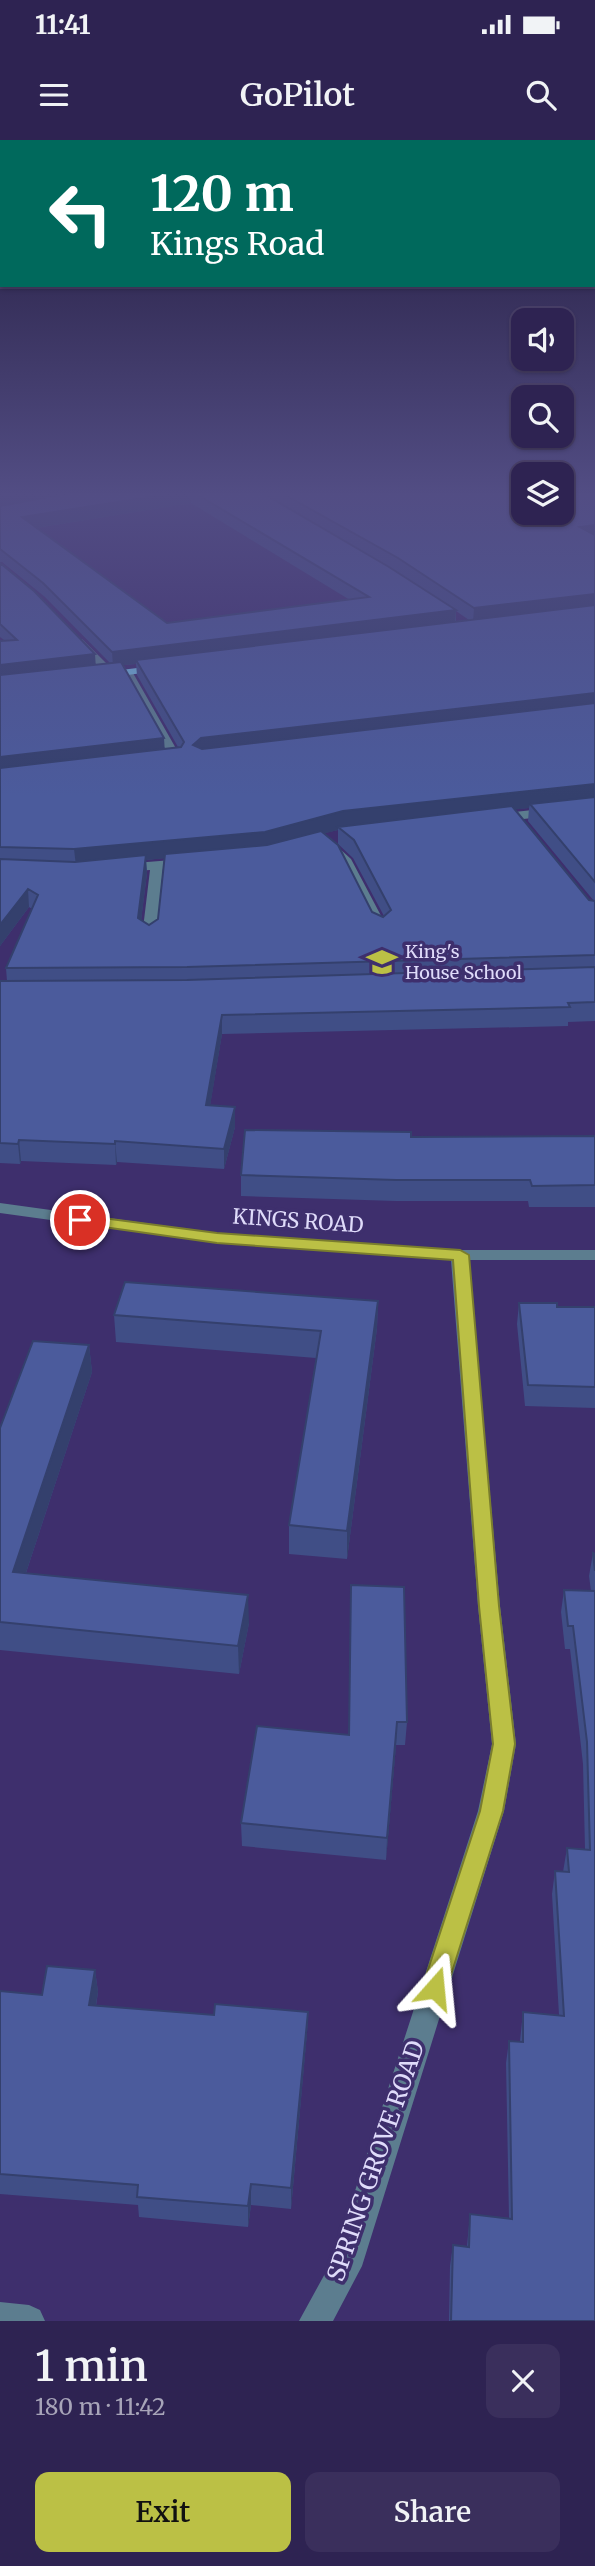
<!DOCTYPE html>
<html lang="en">
<head>
<meta charset="utf-8">
<style>
	:root { --surface:#2e2352; --page:#3a2f5c; --text:#f1f3f6; --muted:#a7a4b8; --line:#494069; --accent:#bbc045 }
	body { margin:0; font-family:Merriweather,serif; background:var(--page); color:var(--text); height:100vh; display:flex; flex-direction:column; font-size:26px; white-space:nowrap }
	* { box-sizing:border-box; margin:0 }
	p { font-size:23px; color:var(--muted) }
	.icon { flex:none; width:38px; height:38px; fill:none; stroke:currentColor; stroke-width:2; stroke-linecap:round; stroke-linejoin:round }
	.map { position:relative; height:2181px; overflow:hidden }
	.drawer { display:flex; flex-direction:column; background:var(--surface); flex:1 }
	.drawer>* { flex:none }
	.banner { position:absolute; left:0px; top:0px; width:595px; height:147px; box-shadow:0 2px 5px #0004,0 0 0 2px var(--line); background:#00695c; color:#fff; overflow:hidden }
	.controls { position:absolute; left:511px; top:168px; display:grid; gap:14px }
	.controls a { display:grid; place-items:center; width:63px; height:63px; border-radius:14px; background:var(--surface); box-shadow:0 2px 5px #0004,0 0 0 2px var(--line); font-size:35px }
	.pin { position:absolute; display:grid; place-items:center; width:60px; height:60px; color:#fff; margin:-30px; border:4px solid #fff; border-radius:50%; box-shadow:0 2px 7px #0007 }
	.me { position:absolute; width:77px; margin:-38px; rotate:18deg; stroke-linejoin:round; filter:drop-shadow(0 0 5px #0008) }
	.turn { display:flex; align-items:center; gap:24px; height:147px; padding:0 35px; font-size:32px }
	.turn .icon { width:91px; height:91px; stroke-width:2.5 }
	.turn b { display:block; font-size:49px; line-height:60px }
	.round { display:grid; place-items:center; flex:none; width:74px; height:74px; border-radius:14px; background:var(--page) }
	.head { display:flex; align-items:center; justify-content:space-between; height:119px; padding:0 35px }
	h1 { font-size:42px; font-weight:600; line-height:52px }
	.primary-button { display:flex; gap:14px; margin-top:auto; padding:14px 35px }
	.primary-button a { flex:1; height:80px; border-radius:14px; background:var(--accent); color:#111; font-size:28px; font-weight:600; line-height:80px; text-align:center }
	.primary-button a+a { background:var(--page); color:var(--text) }
	.status { display:flex; justify-content:space-between; align-items:center; height:49px; padding:0 35px; background:var(--surface); direction:ltr }
	.status svg { height:19px; fill:currentColor }
	header { display:flex; justify-content:space-between; align-items:center; height:91px; padding:0 35px; background:var(--surface); font-size:32px; font-weight:600 }
	.map>svg:first-child { display:block }
</style>
</head>
<body>
<div class="status"><b>11:41</b><svg viewBox="0 0 49 12"><path d="M0 12V9h3v3zM5 12V6h3v6zM10 12V3h3v9zM15 12V0h3v12zM26 1h20v11H26zM47 4h2v5h-2z"/></svg></div>
<header><svg class="icon" aria-label="menu" viewBox="0 0 24 24"><path d="M4 6h16M4 12h16M4 18h16"/></svg>GoPilot<svg class="icon" aria-label="search" viewBox="0 0 24 24"><circle cx="10" cy="10" r="6"/><path d="M15 15l6 6"/></svg></header>
<div class="map">
<svg width="595" height="2181" viewBox="0 0 595 2181">
	<rect width="100%" height="100%" fill="#3e2f6d"/>
	<g fill="none" stroke-linecap="round" stroke-linejoin="round">
		<path fill="#5c7d8f" fill-rule="evenodd" d="M 76,499 L 82,499 L 115,532 L 115,536 L 107,536 L 76,503 Z
			M 124,531 L 133,533 L 182,619 L 180,621 L 167,623 L 161,620 L 169,616 L 123,533 Z
			M 595,663 L 595,671 L 496,682 L 490,678 L 496,674 Z
			M 329,699 L 351,719 L 388,789 L 386,792 L 376,792 L 374,789 L 340,721 L 323,703 Z
			M 185,719 L 191,723 L 189,726 L 163,729 L 156,797 L 149,801 L 144,800 L 142,797 L 150,730 L 122,732 L 116,728 L 122,724 Z
			M 0,1063 L 217,1093 L 460,1110 L 595,1110 L 595,1120 L 469,1120 L 500,1466 L 516,1604 L 504,1671 L 362,2126 L 333,2181 L 299,2181 L 333,2119 L 478,1671 L 492,1604 L 478,1466 L 451,1120 L 217,1103 L 0,1073 Z
			M 0,2162 L 29,2165 L 40,2170 L 45,2181 L 0,2181 Z"/>
		<path fill="#75bde1" fill-rule="evenodd" d="M 161,525 L 166,528 L 165,530 L 105,538 L 100,535 L 105,532 Z"/>
	</g>
	<path fill="#404e86" fill-rule="evenodd" d="M 0,351 L 595,351 L 595,881 L 568,882 L 568,886 L 222,894 L 210,965 L 235,967 L 235,987 L 224,1029 L 117,1022 L 116,1025 L 21,1021 L 20,1024 L 0,1023 L 0,841 L 7,841 L 6,828 L 32,769 L 29,767 L 0,806 L 0,501 L 4,500 L 0,497 L 0,423 L 96,525 L 110,523 L 45,457 L 2,422 L 0,422 ZM 191,363 L 350,460 L 167,483 L 36,388 ZM 456,471 L 469,480 L 456,481 ZM 136,524 L 137,535 L 178,607 L 165,609 L 123,525 ZM 529,668 L 528,681 L 594,761 L 589,760 L 515,669 ZM 338,690 L 338,704 L 353,718 L 384,776 L 383,777 L 372,772 L 324,693 ZM 164,718 L 158,779 L 149,785 L 141,780 L 147,733 L 146,720 Z
		M 595,996 L 595,1067 L 529,1067 L 528,1061 L 396,1061 L 241,1056 L 241,1035 L 411,997 Z
		M 378,1161 L 377,1188 L 347,1419 L 289,1414 L 289,1385 L 316,1218 L 116,1202 L 114,1175 Z
		M 519,1163 L 557,1167 L 595,1167 L 595,1268 L 525,1266 L 517,1184 Z
		M 89,1205 L 92,1232 L 26,1433 L 249,1483 L 239,1534 L 0,1510 L 0,1288 Z
		M 593,1413 L 595,1414 L 595,2181 L 449,2181 L 450,2126 L 453,2105 L 467,2106 L 470,2074 L 509,2078 L 506,1923 L 509,1901 L 520,1901 L 523,1872 L 559,1875 L 552,1754 L 555,1731 L 563,1732 L 567,1708 L 585,1709 L 583,1624 L 570,1509 L 565,1509 L 561,1472 L 564,1450 L 591,1451 L 589,1436 Z
		M 351,1445 L 407,1582 L 405,1605 L 396,1605 L 386,1720 L 242,1706 L 241,1683 L 349,1595 Z
		M 95,1830 L 98,1852 L 96,1866 L 214,1875 L 308,1872 L 307,1893 L 291,2069 L 251,2065 L 248,2087 L 139,2077 L 138,2065 L 0,2054 L 0,1851 L 42,1855 Z"/>
	<path fill="#34406d" d="M 32,351 L 102,351 L 0,369 L 0,357 Z
		M 190,351 L 191,363 L 23,390 L 22,377 Z
		M 595,385 L 595,397 L 580,387 Z
		M 595,454 L 595,467 L 473,482 L 474,468 Z
		M 456,470 L 455,484 L 136,520 L 136,524 L 113,526 L 112,512 Z
		M 95,514 L 96,529 L 0,540 L 0,525 Z
		M 595,553 L 595,568 L 194,621 L 193,605 L 201,598 Z
		M 164,598 L 165,614 L 0,633 L 0,617 Z
		M 595,644 L 595,660 L 530,664 L 529,668 L 341,689 L 338,687 L 338,690 L 266,709 L 146,720 L 147,733 L 139,797 L 76,726 L 74,709 L 343,671 Z
		M 28,749 L 29,767 L 0,806 L 0,785 Z
		M 222,875 L 222,894 L 207,985 L 206,965 Z
		M 235,967 L 235,987 L 224,1029 L 224,1009 Z
		M 19,1000 L 21,1021 L 20,1024 L 18,1004 Z
		M 115,1001 L 117,1022 L 116,1025 L 115,1004 Z
		M 378,1161 L 377,1188 L 347,1419 L 347,1391 Z
		M 89,1205 L 92,1232 L 17,1460 L 13,1432 Z
		M 248,1455 L 249,1483 L 239,1534 L 238,1506 Z
		M 397,1582 L 396,1605 L 386,1720 L 387,1698 Z
		M 95,1830 L 98,1852 L 92,1887 L 89,1865 Z
		M 308,1872 L 307,1893 L 291,2069 L 291,2048 Z
		M 251,2044 L 251,2065 L 248,2087 L 248,2066 Z"/>
	<path fill="#4b5b9c" stroke="#34406d" stroke-width="2" d="M 0,351 L 32,351 L 0,357 Z
		M 81,351 L 188,351 L 22,377 L 167,483 L 369,457 L 191,351 L 259,351 L 389,427 L 456,470 L 112,512 L 43,443 L 0,409 L 0,366 Z
		M 278,351 L 523,351 L 523,373 L 562,373 L 562,351 L 595,351 L 595,385 L 580,387 L 595,395 L 595,454 L 474,468 L 398,418 Z
		M 0,423 L 34,451 L 95,514 L 0,525 L 0,501 L 17,500 L 0,484 Z
		M 595,465 L 595,553 L 201,598 L 193,605 L 202,609 L 595,563 L 595,644 L 343,671 L 265,692 L 74,709 L 0,707 L 0,628 L 181,607 L 184,602 L 136,520 Z
		M 121,522 L 164,598 L 0,617 L 0,535 Z
		M 595,657 L 595,742 L 530,664 Z
		M 512,666 L 589,760 L 595,761 L 595,815 L 187,827 L 6,828 L 38,755 L 28,749 L 0,785 L 0,719 L 75,722 L 146,715 L 138,778 L 149,785 L 158,779 L 165,714 L 267,705 L 321,691 L 338,705 L 372,772 L 383,777 L 391,770 L 354,700 L 338,687 Z
		M 595,827 L 595,862 L 568,863 L 570,867 L 222,875 L 206,965 L 235,967 L 224,1009 L 115,1001 L 115,1004 L 19,1000 L 18,1004 L 0,1003 L 0,841 L 187,840 Z
		M 245,990 L 411,992 L 411,997 L 595,996 L 595,1045 L 532,1046 L 530,1040 L 396,1040 L 241,1035 Z
		M 125,1142 L 378,1161 L 347,1391 L 289,1385 L 321,1191 L 114,1175 Z
		M 519,1163 L 557,1163 L 557,1167 L 595,1167 L 595,1247 L 528,1245 Z
		M 33,1201 L 89,1205 L 13,1432 L 248,1455 L 238,1506 L 0,1482 L 0,1288 Z
		M 593,1413 L 595,1414 L 595,1431 Z
		M 351,1445 L 404,1447 L 407,1582 L 397,1582 L 387,1698 L 241,1683 L 257,1586 L 349,1595 Z
		M 564,1450 L 595,1451 L 595,2181 L 451,2181 L 453,2105 L 469,2107 L 470,2074 L 512,2079 L 509,1901 L 523,1902 L 523,1872 L 564,1876 L 555,1731 L 569,1732 L 567,1708 L 590,1710 L 587,1602 L 573,1486 L 568,1486 Z
		M 47,1826 L 95,1830 L 89,1865 L 214,1875 L 215,1864 L 308,1872 L 291,2048 L 251,2044 L 248,2066 L 137,2057 L 138,2045 L 0,2034 L 0,1851 L 42,1855 Z"/>
	<linearGradient id="sky" x2="0" y2="1"><stop stop-color="#221a3c"/><stop offset="0.54" stop-color="#524d84"/><stop offset="1" stop-color="#524d84" stop-opacity="0"/></linearGradient>
	<rect width="595" height="656" fill="url(#sky)"/>
	<path fill="#bbc045" stroke="#7a7d2d" stroke-width="2" d="M 80,1075 L 217,1093 L 460,1110 L 469,1115 L 499,1466 L 515,1604 L 503,1671 L 444,1857 L 435,1860 L 426,1857 L 422,1848 L 480,1671 L 493,1604 L 479,1466 L 453,1120 L 217,1103 L 75,1083 L 72,1080 L 75,1076 Z"/>
	<defs>
		<g id="school-bare" transform="scale(2.415)"><path d="M0-5L7-2L0 1L-7-2ZM-4 1L0 2.5L4 1V4Q0 6-4 4Z" fill="#bbc045" stroke="#3e2f6d" stroke-width="2.5" paint-order="stroke"/></g>
	</defs>
	<g fill-rule="evenodd">
		<use href="#school-bare" x="382" y="822"/>
	</g>
	<g text-anchor="middle" stroke-width="7" stroke-linejoin="round" paint-order="stroke">
		<g font-size="18" fill="#dfdbfa" stroke="#3e2f6d" text-anchor="start">
			<text x="405" y="818">King's<tspan x="405" dy="21">House School</tspan></text>
		</g>
		<g font-size="21" fill="#dfdbfa" stroke="#3e2f6d">
			<text transform="translate(298 1081) rotate(4)" y="7">KINGS ROAD</text>
		</g>
		<g font-size="24" fill="#dfdbfa" stroke="#3e2f6d">
			<text transform="translate(376 2021) rotate(-71)" y="8">SPRING GROVE ROAD</text>
		</g>
	</g>
</svg>
<div class="controls">
<a><svg class="icon" aria-label="sound" viewBox="0 0 24 24"><path d="M4 9h4l5-4v14l-5-4H4zM17 9q2 3 0 6"/></svg></a>
<a><svg class="icon" aria-label="search" viewBox="0 0 24 24"><circle cx="10" cy="10" r="6"/><path d="M15 15l6 6"/></svg></a>
<a><svg class="icon" aria-label="layers" viewBox="0 0 24 24"><path d="M12 4l9 5-9 5-9-5zM3 14l9 5 9-5"/></svg></a>
</div>
<div class="pin" style="left:80px;top:1080px;background:#d93025"><svg class="icon" aria-label="arrive" viewBox="0 0 24 24"><path d="M6 21V4h12l-3 4 3 4H6"/></svg></div>
<svg class="me" style="left:435px;top:1848px" viewBox="-20 -20 40 40"><path d="M0-17L14 15 0 8-14 15z" fill="#bbc045" stroke="#fff" stroke-width="4"/></svg>
<div class="banner">
<div class="turn"><svg class="icon" aria-label="left" viewBox="0 0 24 24"><path d="M17 20v-9H6M10 6l-5 5 5 5"/></svg><div><b>120 m</b>Kings Road</div></div>
</div>
</div>
<section class="drawer">
<div class="head"><div><h1>1 min</h1><p>180 m · 11:42</p></div><a class="round"><svg class="icon" aria-label="close" viewBox="0 0 24 24"><path d="M6 6l12 12M18 6L6 18"/></svg></a></div>
<div class="primary-button"><a>Exit</a><a>Share</a></div>
</section>
</body>
</html>
